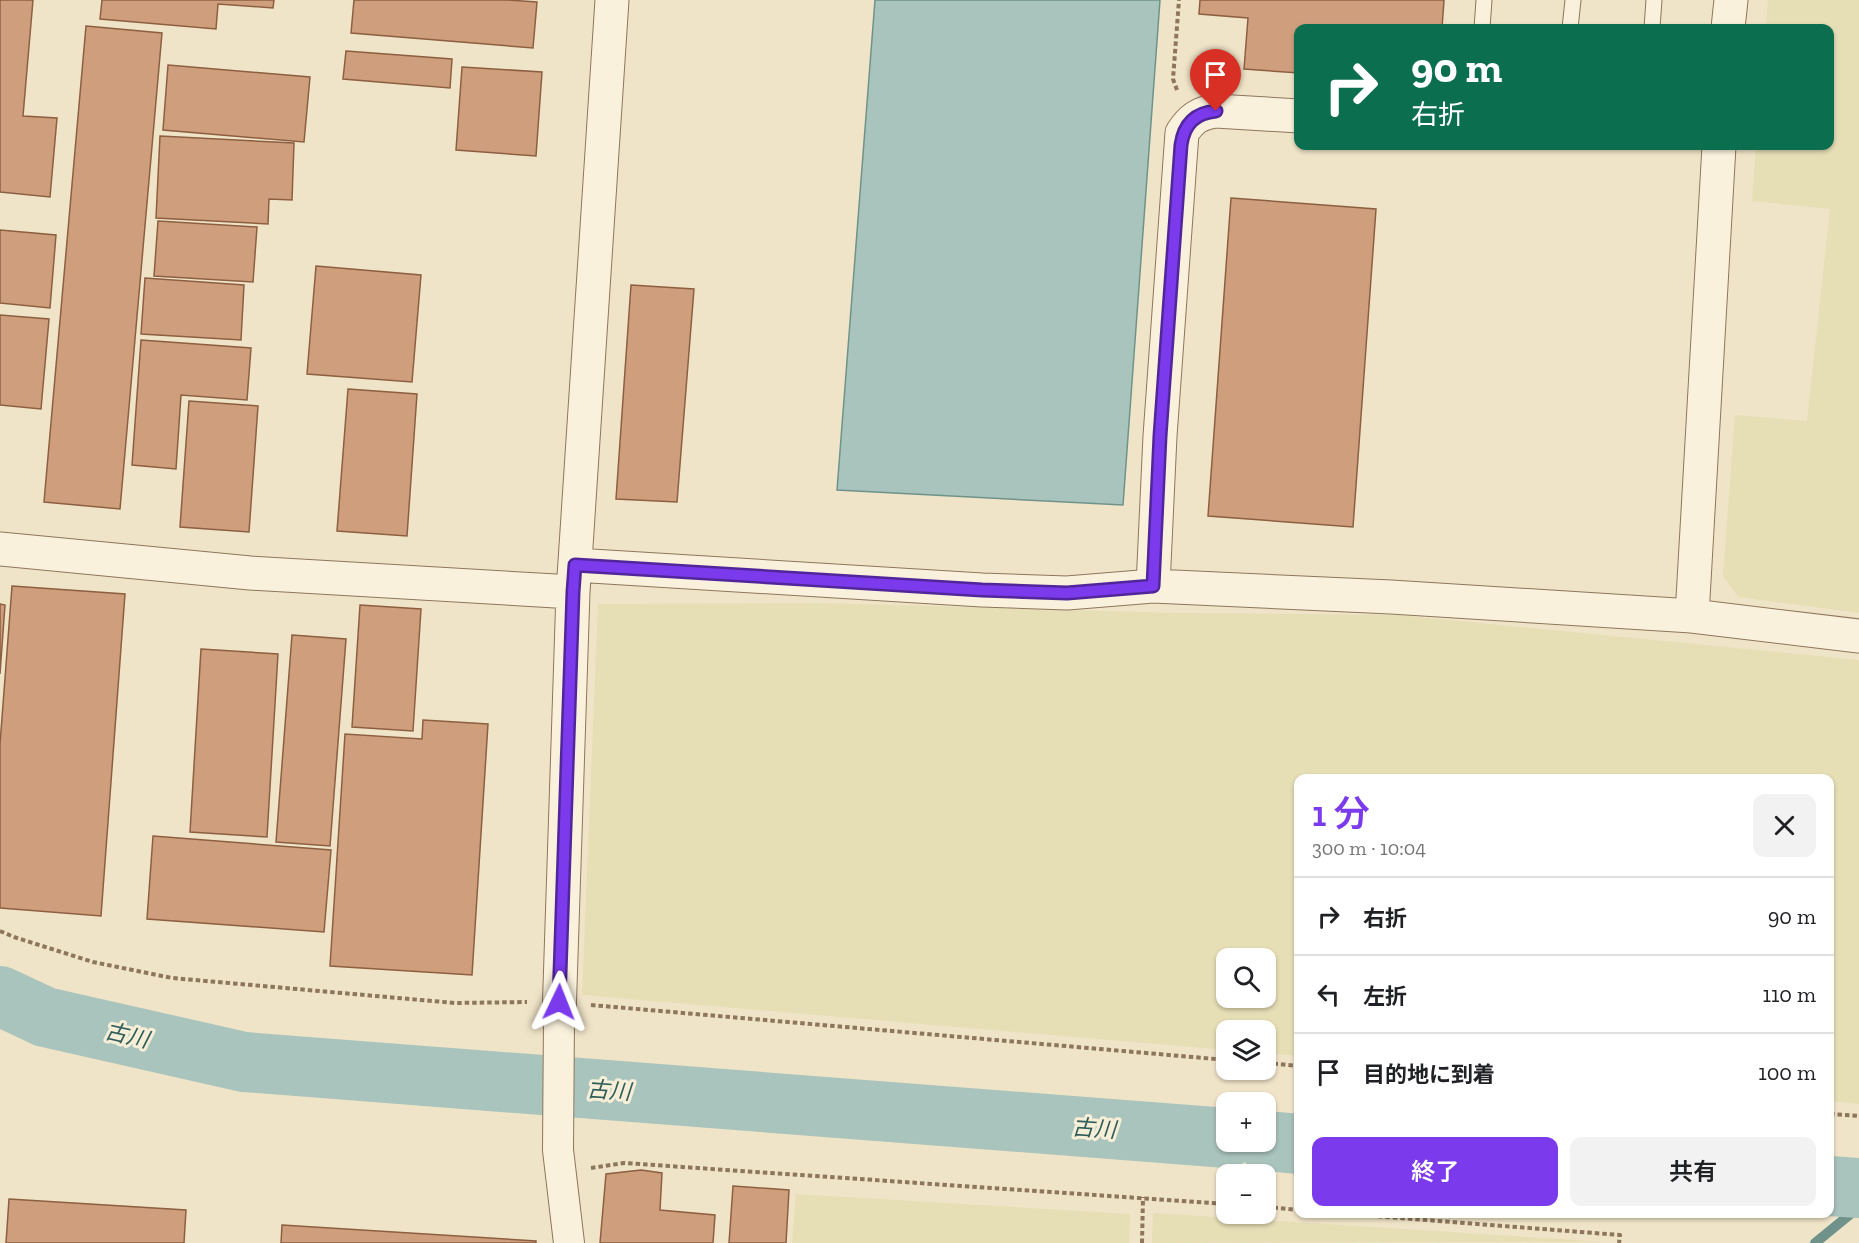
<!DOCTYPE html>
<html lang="ja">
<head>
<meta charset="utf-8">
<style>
	:root { --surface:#fff; --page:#f2f2f2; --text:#202124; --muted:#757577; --line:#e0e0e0; --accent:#7c3aed }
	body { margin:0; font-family:"Zilla Slab","Noto Sans JP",serif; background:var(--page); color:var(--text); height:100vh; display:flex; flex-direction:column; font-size:22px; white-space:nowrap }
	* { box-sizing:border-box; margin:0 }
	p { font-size:20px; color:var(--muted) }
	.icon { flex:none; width:33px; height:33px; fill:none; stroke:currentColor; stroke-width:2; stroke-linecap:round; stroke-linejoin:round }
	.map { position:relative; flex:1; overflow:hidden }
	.details { position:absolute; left:1294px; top:774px; width:540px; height:444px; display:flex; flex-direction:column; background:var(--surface); border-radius:12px; box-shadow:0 2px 4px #0004 }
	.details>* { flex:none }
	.banner { position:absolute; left:1294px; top:24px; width:540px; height:126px; border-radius:12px; box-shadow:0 2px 4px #0004; background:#0b6e4f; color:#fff; overflow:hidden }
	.fabs { position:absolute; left:1216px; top:948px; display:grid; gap:12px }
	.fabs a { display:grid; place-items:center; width:60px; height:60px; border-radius:12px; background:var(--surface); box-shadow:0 2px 4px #0004; font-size:30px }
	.pin { position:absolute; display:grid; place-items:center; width:51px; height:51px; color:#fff; margin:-62px -26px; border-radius:50% 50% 50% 0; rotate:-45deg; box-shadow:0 0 6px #0007 }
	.pin .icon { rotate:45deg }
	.me { position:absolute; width:66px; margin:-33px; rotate:2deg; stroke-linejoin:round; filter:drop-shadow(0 0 4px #0008) }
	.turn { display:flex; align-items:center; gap:21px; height:126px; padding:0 18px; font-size:27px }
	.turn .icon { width:78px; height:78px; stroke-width:2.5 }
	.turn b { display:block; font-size:42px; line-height:51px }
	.round { display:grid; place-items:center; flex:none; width:63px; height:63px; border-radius:12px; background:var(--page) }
	.overview { display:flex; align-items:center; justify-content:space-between; height:102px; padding:0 18px }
	h1 { font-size:36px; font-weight:600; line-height:45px; color:var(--accent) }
	.cta { display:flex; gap:12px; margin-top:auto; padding:12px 18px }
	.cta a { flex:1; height:69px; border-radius:12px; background:var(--accent); color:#fff; font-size:24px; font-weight:600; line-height:69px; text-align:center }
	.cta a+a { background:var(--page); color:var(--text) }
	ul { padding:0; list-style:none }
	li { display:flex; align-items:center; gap:18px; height:78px; padding:0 18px; border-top:2px solid var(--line) }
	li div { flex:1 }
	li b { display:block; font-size:22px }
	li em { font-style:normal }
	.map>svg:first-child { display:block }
</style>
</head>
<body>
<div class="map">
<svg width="1859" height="1243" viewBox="0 0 1859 1243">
	<rect width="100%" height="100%" fill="#f0e4c8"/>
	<path fill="#e6deb5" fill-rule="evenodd" d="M 1768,0 L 1859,0 L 1859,613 L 1738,597 L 1723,576 L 1735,415 L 1807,421 L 1830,209 L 1752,201 L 1756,146 L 1830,146 L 1830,28 L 1766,28 Z
		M 819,603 L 1180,613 L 1397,615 L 1859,660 L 1859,1104 L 1830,1101 L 1830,778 L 1299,778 L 1299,1056 L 1266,1053 L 1266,1030 L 1227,1030 L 1227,1050 L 582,995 L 598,604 ZM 1227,958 L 1266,958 L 1266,998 L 1227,998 Z
		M 796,1194 L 1130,1214 L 1129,1243 L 792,1243 Z
		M 1153,1213 L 1607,1242 L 1152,1243 Z"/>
	<path fill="#a9c4bc" stroke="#6f938a" stroke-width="1.5" d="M 875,0 L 1160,0 L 1123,505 L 837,490 Z"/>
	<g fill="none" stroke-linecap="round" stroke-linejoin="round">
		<path stroke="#6f938a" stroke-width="10" d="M 1815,1243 L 1859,1207"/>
		<path stroke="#a9c4bc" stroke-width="60" d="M 0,996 L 45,1017 L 244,1062 L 1227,1138
			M 1266,1141 L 1299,1144
			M 1830,1186 L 1859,1188"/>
	</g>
	<path fill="#cf9f7d" stroke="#8d5f41" stroke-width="1.5" d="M 0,0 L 33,0 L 23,116 L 57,118 L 50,197 L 0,192 Z
		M 102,0 L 274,0 L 273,8 L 218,4 L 216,29 L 100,19 Z
		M 354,0 L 508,0 L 537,2 L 533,48 L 351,33 Z
		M 1200,0 L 1444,0 L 1442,28 L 1299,28 L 1299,73 L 1244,69 L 1248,18 L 1199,14 Z
		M 86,26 L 162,33 L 120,509 L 44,502 Z
		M 346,51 L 452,59 L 450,88 L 343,79 Z
		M 168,65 L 310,77 L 304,142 L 163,130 Z
		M 462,67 L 542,72 L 536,156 L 456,150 Z
		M 160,136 L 294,143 L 292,200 L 269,199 L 268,224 L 156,218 Z
		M 1231,198 L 1376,209 L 1353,527 L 1208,516 Z
		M 158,221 L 257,227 L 253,282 L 154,276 Z
		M 0,230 L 56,235 L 50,308 L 0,303 Z
		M 316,266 L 421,275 L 412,382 L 307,374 Z
		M 145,278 L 244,285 L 241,340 L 141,334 Z
		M 631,285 L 694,289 L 677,502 L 616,499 Z
		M 0,315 L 49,319 L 41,409 L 0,405 Z
		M 141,340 L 251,348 L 247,400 L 181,395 L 176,469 L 132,465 Z
		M 348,389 L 417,394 L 407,536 L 337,531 Z
		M 189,401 L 258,406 L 249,532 L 180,527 Z
		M 12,586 L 125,594 L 101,916 L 0,908 L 0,744 Z
		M 0,604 L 5,605 L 0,674 Z
		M 360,605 L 421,609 L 413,731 L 352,727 Z
		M 292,635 L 346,639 L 330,846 L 276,842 Z
		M 201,649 L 278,654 L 267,837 L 190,832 Z
		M 423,720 L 488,724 L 472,975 L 330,966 L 345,734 L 422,739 Z
		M 153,836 L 331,850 L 324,932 L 147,919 Z
		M 641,1170 L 662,1173 L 660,1210 L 715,1215 L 713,1243 L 600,1243 L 606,1174 Z
		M 733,1186 L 789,1190 L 786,1243 L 729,1243 Z
		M 9,1199 L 186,1210 L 184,1243 L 6,1243 Z
		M 282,1225 L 536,1241 L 536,1243 L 281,1243 Z"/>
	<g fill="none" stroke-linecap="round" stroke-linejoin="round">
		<g stroke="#8d765c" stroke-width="17">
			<path id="service" d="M 1482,28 L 1484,0
				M 1570,28 L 1573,0
				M 1652,28 L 1654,0"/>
		</g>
		<g stroke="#8d765c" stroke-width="32">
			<path id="minor" d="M 559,1017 L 558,1150 L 569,1243"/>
		</g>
		<g stroke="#8d765c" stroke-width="35">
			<path id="tertiary" d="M 1728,28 L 1731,0
				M 0,549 L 250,573 L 573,592
				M 575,565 L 982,590 L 1067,593 L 1153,586 L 1391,597 L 1692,616 L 1859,636
				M 1153,586 L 1160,436 L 1182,133 C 1191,119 1199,113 1216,111 L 1299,116
				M 1692,616 L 1719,146
				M 559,1017 L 573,592 L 612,0"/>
		</g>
		<path stroke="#8d765c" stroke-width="4" stroke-dasharray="4.5 3" stroke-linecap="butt" d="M 1177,90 L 1173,79 L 1179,0
			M 0,931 L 14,937 L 93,962 L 172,978 L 455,1003 L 527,1002
			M 591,1005 L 1227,1060
			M 1266,1063 L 1299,1066
			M 1830,1114 L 1859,1116
			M 591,1168 L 624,1163 L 1227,1204
			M 1266,1207 L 1299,1210
			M 1348,1214 L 1620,1235 L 1619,1243
			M 1142,1243 L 1143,1197"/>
		<use href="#service" stroke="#faf1dc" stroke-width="15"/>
		<use href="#minor" stroke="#faf1dc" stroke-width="30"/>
		<use href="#tertiary" stroke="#faf1dc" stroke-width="33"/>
	</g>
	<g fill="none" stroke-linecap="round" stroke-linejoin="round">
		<g stroke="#51269a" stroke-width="15">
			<path id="route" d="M 559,1002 L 573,592 L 575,565 L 982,590 L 1067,593 L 1153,586 L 1160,436 L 1181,145 C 1184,124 1195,113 1216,111"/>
		</g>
		<use href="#route" stroke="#7c3aed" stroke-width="10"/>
	</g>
	<g text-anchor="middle" stroke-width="6" stroke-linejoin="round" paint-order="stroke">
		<g font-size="22" font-style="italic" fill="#2f5d5a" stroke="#f7eed8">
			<text transform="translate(127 1035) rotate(13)" y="8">古川</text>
			<text transform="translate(609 1090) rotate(4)" y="8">古川</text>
			<text transform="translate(1094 1128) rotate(4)" y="8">古川</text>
		</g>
	</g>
</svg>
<div class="fabs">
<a><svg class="icon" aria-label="search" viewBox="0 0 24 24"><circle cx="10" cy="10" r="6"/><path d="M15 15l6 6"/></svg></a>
<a><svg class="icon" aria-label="layers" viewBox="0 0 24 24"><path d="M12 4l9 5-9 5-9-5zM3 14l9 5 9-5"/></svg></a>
<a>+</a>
<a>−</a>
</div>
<div class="pin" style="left:1216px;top:111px;background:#d93025"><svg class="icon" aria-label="arrive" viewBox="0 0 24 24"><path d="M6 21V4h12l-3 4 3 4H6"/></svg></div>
<svg class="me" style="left:559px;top:1002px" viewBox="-20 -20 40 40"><path d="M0-17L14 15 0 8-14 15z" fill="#7c3aed" stroke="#fff" stroke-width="4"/></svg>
<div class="banner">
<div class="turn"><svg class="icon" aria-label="right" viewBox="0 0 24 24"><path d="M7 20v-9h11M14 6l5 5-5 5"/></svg><div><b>90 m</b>右折</div></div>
</div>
<section class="details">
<div class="overview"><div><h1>1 分</h1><p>300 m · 10:04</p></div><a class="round"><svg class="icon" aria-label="close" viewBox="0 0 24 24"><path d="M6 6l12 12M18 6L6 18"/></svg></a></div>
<ul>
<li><svg class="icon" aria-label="right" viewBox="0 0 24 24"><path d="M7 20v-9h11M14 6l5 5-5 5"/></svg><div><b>右折</b></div><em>90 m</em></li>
<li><svg class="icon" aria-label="left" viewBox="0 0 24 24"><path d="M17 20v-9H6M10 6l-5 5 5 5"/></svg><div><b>左折</b></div><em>110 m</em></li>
<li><svg class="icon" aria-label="arrive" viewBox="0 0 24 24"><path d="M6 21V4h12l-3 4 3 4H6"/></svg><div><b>目的地に到着</b></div><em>100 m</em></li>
</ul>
<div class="cta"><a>終了</a><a>共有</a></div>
</section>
</div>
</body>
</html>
